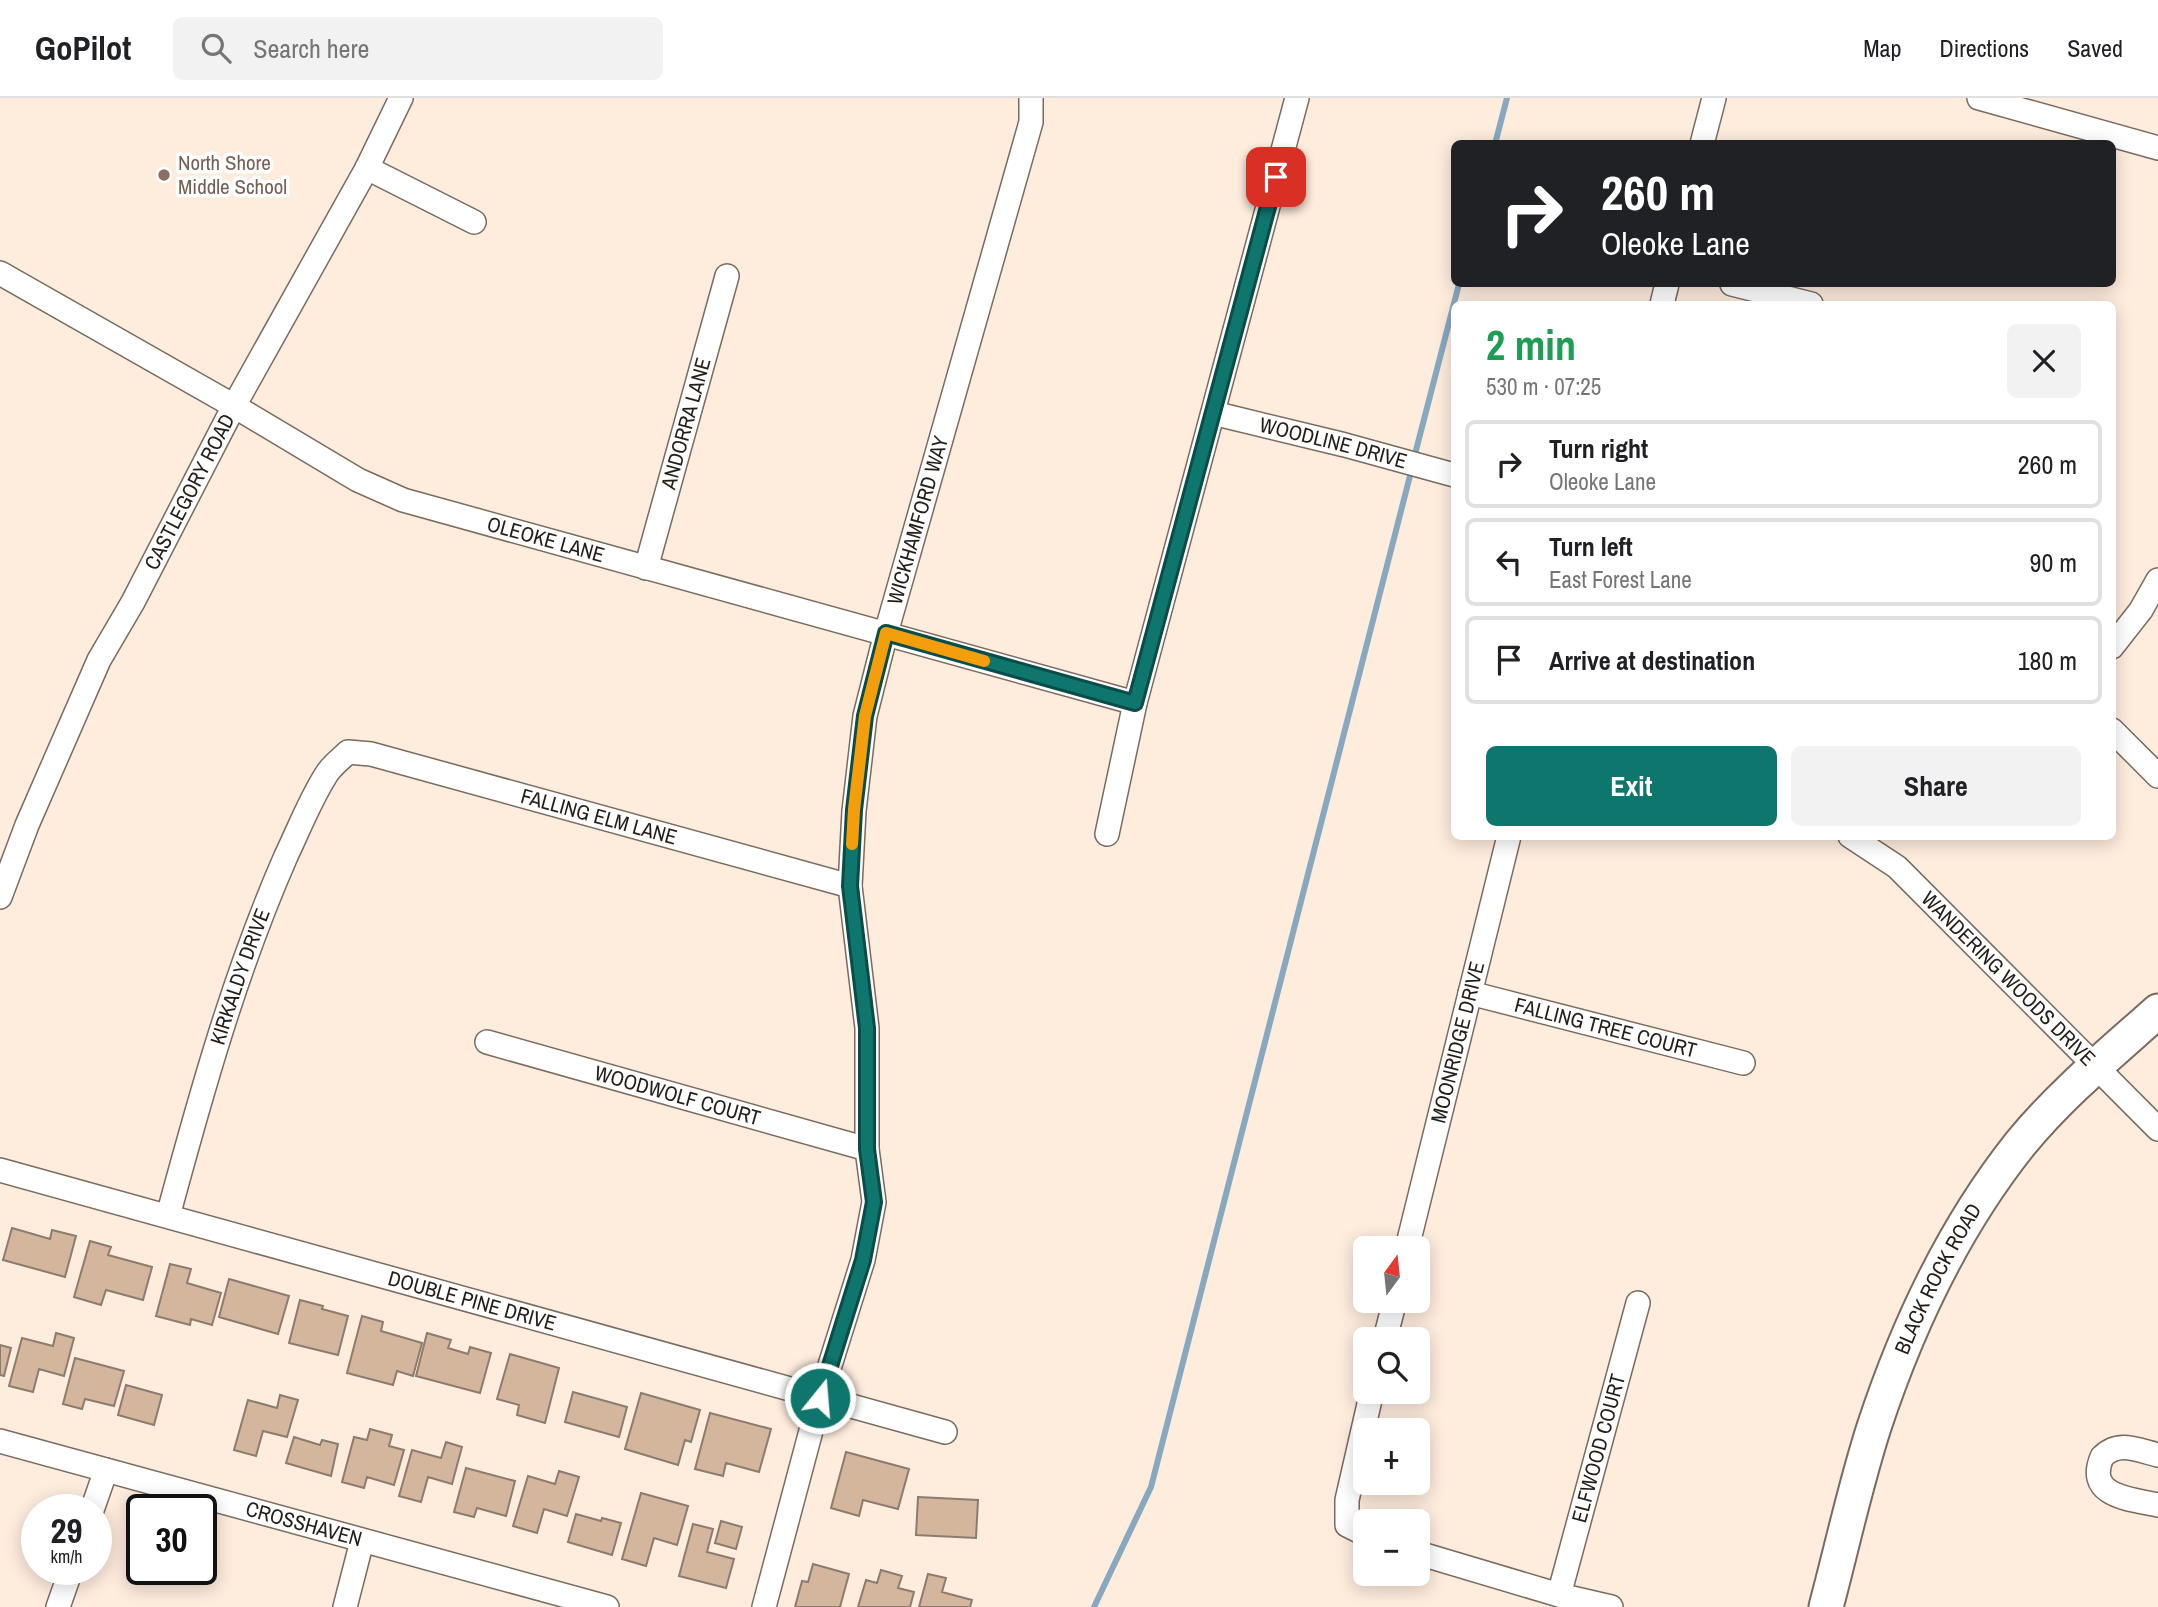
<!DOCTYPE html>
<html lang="en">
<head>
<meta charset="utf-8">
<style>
	:root { --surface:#fff; --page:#f2f2f2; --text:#202124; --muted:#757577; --line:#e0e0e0; --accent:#0f766e }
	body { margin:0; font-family:"Archivo Narrow",sans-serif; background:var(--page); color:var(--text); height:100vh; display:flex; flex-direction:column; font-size:26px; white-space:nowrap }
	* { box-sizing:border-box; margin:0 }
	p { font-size:23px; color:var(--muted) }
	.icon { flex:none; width:38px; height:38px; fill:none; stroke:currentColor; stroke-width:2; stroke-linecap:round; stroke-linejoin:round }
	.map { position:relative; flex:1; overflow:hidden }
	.sheet { position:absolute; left:1451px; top:203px; width:665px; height:539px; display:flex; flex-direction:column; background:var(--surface); border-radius:10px; box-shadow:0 4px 18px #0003 }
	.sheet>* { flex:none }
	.top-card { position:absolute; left:1451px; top:42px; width:665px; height:147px; border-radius:10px; box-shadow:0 4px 18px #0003; background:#202124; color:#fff; overflow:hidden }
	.needle { width:46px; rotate:15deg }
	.fabs { position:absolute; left:1353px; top:1138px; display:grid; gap:14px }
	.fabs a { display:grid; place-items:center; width:77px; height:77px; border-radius:10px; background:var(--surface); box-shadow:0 4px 18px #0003; font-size:35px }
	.speed { position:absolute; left:21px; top:1396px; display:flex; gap:14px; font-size:35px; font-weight:700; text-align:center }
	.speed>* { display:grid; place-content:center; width:91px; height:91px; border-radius:50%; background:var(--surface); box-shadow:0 4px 18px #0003; line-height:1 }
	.speed small { font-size:18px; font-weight:400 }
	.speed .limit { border:4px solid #111; border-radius:10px; background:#fff; color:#111 }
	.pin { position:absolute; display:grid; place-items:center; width:60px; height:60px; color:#fff; margin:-30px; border-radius:14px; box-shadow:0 4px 10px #0006 }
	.me { position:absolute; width:77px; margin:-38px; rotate:17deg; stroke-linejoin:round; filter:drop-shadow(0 0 5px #0008) }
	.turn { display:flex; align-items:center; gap:24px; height:147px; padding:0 35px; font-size:32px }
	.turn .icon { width:91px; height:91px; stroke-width:2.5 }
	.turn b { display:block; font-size:49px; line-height:60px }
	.round { display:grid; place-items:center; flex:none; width:74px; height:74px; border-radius:10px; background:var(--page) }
	.head { display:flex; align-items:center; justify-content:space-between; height:119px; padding:0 35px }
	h1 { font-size:42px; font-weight:800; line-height:52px; color:#1e9e55 }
	.button { display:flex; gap:14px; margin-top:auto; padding:14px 35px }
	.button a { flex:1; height:80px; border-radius:10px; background:var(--accent); color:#fff; font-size:28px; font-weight:800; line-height:80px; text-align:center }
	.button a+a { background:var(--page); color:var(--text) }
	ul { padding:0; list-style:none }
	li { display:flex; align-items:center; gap:21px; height:88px; margin:0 14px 10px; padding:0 21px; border:4px solid var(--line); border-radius:10px }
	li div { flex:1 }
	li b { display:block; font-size:26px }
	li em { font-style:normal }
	header { display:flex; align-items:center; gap:42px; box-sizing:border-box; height:98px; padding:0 35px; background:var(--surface); border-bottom:2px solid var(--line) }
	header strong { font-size:33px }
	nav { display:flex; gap:38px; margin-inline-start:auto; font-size:24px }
	.search { width:490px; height:63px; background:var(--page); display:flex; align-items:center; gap:18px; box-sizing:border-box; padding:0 24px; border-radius:10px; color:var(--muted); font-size:26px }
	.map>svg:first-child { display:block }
</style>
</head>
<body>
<header>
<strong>GoPilot</strong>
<div class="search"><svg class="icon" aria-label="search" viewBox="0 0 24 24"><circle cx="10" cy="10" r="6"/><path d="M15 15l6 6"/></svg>Search here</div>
<nav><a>Map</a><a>Directions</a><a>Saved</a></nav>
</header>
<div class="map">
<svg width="2158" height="1509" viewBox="0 0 2158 1509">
	<rect width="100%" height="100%" fill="#feecdd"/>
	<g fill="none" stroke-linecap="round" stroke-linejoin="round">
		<path stroke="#87a8bf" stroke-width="6" d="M 1495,46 L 1507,0
			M 1414,360 L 1459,186
			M 1094,1509 L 1151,1389 L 1412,370"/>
	</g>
	<path fill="#d4b69c" stroke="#8c7c6f" stroke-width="2" d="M 12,1130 L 50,1141 L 52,1132 L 76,1138 L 65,1179 L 3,1162 Z
		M 90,1143 L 111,1149 L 108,1157 L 152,1169 L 143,1202 L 106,1192 L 101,1207 L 74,1199 Z
		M 170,1166 L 191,1171 L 187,1185 L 221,1195 L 212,1227 L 191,1221 L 190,1227 L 156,1218 Z
		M 229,1181 L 289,1198 L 278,1236 L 219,1219 Z
		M 300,1202 L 323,1208 L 322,1211 L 348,1218 L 338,1257 L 289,1245 Z
		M 362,1218 L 383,1224 L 381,1233 L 422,1245 L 413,1278 L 397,1273 L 393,1287 L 347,1275 Z
		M 56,1235 L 74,1240 L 64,1278 L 39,1271 L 33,1294 L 9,1288 L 22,1240 L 53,1248 Z
		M 427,1235 L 451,1242 L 448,1250 L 468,1256 L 470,1249 L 491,1255 L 480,1295 L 416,1278 Z
		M 0,1247 L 11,1250 L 4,1278 L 0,1277 Z
		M 510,1256 L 559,1270 L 545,1325 L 517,1317 L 519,1307 L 497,1301 Z
		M 75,1260 L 124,1273 L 114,1308 L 85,1301 L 82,1311 L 63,1306 Z
		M 126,1287 L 162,1297 L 154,1327 L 118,1317 Z
		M 573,1294 L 627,1309 L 619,1339 L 565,1324 Z
		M 641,1295 L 700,1312 L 691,1344 L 685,1342 L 678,1367 L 625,1351 Z
		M 280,1297 L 298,1302 L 287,1339 L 263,1333 L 256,1358 L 234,1352 L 248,1302 L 277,1310 Z
		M 710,1315 L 771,1331 L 759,1374 L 726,1365 L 723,1378 L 695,1371 Z
		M 370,1331 L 392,1337 L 389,1348 L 404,1352 L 394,1387 L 367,1379 L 364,1390 L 342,1384 L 354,1339 L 367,1342 Z
		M 294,1339 L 320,1347 L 322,1342 L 338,1346 L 331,1378 L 286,1365 Z
		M 446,1344 L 462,1349 L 452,1386 L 428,1379 L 421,1404 L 399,1398 L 412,1352 L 441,1360 Z
		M 846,1354 L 909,1371 L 898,1411 L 863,1402 L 859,1418 L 831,1410 Z
		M 466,1370 L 515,1383 L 506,1418 L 477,1410 L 474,1419 L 454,1414 Z
		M 559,1373 L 579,1379 L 567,1418 L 544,1411 L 537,1435 L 513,1428 L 528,1378 L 555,1386 Z
		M 641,1395 L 688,1408 L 677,1447 L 654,1440 L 646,1468 L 622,1461 Z
		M 918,1399 L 978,1402 L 976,1440 L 916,1437 Z
		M 576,1416 L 601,1423 L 602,1420 L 621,1425 L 612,1457 L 568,1444 Z
		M 721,1423 L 742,1429 L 736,1451 L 715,1445 Z
		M 693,1426 L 713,1431 L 707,1454 L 734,1461 L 726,1490 L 679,1478 Z
		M 813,1466 L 849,1476 L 840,1509 L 795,1509 L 802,1483 L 808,1484 Z
		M 881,1472 L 902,1478 L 898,1490 L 914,1494 L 910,1509 L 858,1509 L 866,1482 L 877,1485 Z
		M 928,1476 L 946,1480 L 942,1494 L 972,1502 L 970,1509 L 919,1509 Z"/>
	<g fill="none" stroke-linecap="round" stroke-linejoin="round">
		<g stroke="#7a6b5e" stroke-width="26">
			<g id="street">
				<path d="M 1979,0 L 2158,50"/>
				<path d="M 1702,46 L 1714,0"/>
				<path d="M 367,70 L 474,124"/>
				<path id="s1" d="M 0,175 L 234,308 L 358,382 L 403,402 L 1135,605"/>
				<path d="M 1732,186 L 1811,206"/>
				<path d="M 1662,206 L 1667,186"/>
				<path id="s2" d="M 1213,315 L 1345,347 L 1454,377"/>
				<path id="s3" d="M 646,470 L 727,178"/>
				<path d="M 2112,549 L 2141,512 L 2158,482"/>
				<path d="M 2112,632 L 2158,678"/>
				<path d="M 1107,736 L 1135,605 L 1297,0"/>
				<path id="s4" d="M 1850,738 L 1897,769 L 2158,1031"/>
				<path id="s5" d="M 0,799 L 27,727 L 99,562 L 133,504 L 234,308 L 367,70 L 401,0"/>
				<path id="s6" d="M 1470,895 L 1743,965"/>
				<path id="s7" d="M 487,944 L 867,1051"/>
				<path id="s8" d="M 0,1072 L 945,1334"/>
				<path id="s9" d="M 168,1118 C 201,996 235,874 286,758 C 299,731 310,702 326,677 C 331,668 341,661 348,654 L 371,656 L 850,788"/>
				<path id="s10" d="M 1407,1150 L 1509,738"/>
				<path d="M 1385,1241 L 1395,1202"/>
				<path id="s11" d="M 0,1343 L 607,1509"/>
				<path d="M 2158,1357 C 2137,1352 2118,1342 2102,1359 C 2085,1399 2131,1401 2158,1407"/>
				<path d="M 92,1412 L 106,1372"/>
				<path d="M 1365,1436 L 1347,1427 L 1347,1402 L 1372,1293"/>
				<path d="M 1418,1455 L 1559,1497 L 1611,1509"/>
				<path id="s12" d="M 1559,1497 L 1638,1205"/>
				<path d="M 58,1509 L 71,1472"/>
				<path d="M 345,1509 L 362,1443"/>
				<path id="s13" d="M 764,1509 L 820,1299 L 863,1162 L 874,1104 L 867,1051 L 867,930 L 850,788 L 854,713 L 865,618 L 886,535 L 1031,24 L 1031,0"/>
			</g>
		</g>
		<g stroke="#7a6b5e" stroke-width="37">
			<g id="secondary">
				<path id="s14" d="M 1826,1509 C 1842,1449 1855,1388 1874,1329 C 1907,1229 1954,1129 2020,1046 C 2060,997 2111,955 2158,913"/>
			</g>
		</g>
		<use href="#street" stroke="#fff" stroke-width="23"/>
		<use href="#secondary" stroke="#fff" stroke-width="33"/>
	</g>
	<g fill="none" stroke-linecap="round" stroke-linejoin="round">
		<g stroke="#0a4d48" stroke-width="18">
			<path id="route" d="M 820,1300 L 863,1162 L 874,1104 L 867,1051 L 867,930 L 850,788 L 854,712 L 865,618 L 886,535 L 1135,605 L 1276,79"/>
		</g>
		<use href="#route" stroke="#0f766e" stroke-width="12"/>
		<path stroke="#f59e0b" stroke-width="12" d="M 852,746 L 854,712 L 865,618 L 886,535 L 984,563"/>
	</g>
	<circle fill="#8d6e63" stroke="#fff" stroke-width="2.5" cx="164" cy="77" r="7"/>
	<g text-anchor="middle" stroke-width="7" stroke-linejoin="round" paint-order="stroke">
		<g font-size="21" fill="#785e54" stroke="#fff" text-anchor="start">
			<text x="178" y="72">North Shore<tspan x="178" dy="24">Middle School</tspan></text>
		</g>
		<g font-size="21" fill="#241e19" stroke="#fff">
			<text dy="7" stroke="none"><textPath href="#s3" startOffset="150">ANDORRA LANE</textPath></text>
			<text dy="7" stroke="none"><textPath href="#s2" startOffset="124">WOODLINE DRIVE</textPath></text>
			<text dy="7" stroke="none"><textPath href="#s5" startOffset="448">CASTLEGORY ROAD</textPath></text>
			<text dy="7" stroke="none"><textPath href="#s13" startOffset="1111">WICKHAMFORD WAY</textPath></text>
			<text dy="7" stroke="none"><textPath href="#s1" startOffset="611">OLEOKE LANE</textPath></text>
			<text dy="7" stroke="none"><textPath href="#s9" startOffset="761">FALLING ELM LANE</textPath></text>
			<text dy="7" stroke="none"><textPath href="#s9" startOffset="250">KIRKALDY DRIVE</textPath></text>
			<text dy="7" stroke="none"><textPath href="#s4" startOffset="214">WANDERING WOODS DRIVE</textPath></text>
			<text dy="7" stroke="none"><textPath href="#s6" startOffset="140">FALLING TREE COURT</textPath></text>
			<text dy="7" stroke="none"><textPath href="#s10" startOffset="212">MOONRIDGE DRIVE</textPath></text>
			<text dy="7" stroke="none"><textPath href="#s7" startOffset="198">WOODWOLF COURT</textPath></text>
			<text dy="7" stroke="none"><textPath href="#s14" startOffset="348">BLACK ROCK ROAD</textPath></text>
			<text dy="7" stroke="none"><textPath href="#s8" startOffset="490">DOUBLE PINE DRIVE</textPath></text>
			<text dy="7" stroke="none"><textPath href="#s12" startOffset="152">ELFWOOD COURT</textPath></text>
			<text dy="7" stroke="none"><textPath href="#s11" startOffset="315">CROSSHAVEN</textPath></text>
		</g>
	</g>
</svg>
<div class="fabs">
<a><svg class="needle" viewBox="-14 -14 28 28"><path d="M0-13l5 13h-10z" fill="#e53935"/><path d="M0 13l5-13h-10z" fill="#757577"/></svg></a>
<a><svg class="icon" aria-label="search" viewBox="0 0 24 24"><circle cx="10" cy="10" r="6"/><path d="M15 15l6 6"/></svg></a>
<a>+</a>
<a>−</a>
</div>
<div class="speed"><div>29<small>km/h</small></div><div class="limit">30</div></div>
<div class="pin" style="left:1276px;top:79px;background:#d93025"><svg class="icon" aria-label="arrive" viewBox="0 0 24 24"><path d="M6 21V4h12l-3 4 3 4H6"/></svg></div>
<svg class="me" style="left:820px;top:1300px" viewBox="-20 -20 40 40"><circle r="17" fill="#0f766e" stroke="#fff" stroke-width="3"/><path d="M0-11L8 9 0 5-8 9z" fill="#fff"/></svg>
<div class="top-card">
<div class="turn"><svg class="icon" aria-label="right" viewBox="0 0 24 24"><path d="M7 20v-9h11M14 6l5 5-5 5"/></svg><div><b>260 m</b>Oleoke Lane</div></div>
</div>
<section class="sheet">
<div class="head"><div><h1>2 min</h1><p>530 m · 07:25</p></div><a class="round"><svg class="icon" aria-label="close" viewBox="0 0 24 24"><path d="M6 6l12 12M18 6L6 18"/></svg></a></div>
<ul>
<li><svg class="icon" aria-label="right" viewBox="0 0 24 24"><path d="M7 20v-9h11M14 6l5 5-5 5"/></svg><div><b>Turn right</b><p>Oleoke Lane</p></div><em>260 m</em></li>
<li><svg class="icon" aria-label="left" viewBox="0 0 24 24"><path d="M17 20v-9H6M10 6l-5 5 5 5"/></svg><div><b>Turn left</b><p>East Forest Lane</p></div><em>90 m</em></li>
<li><svg class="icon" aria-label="arrive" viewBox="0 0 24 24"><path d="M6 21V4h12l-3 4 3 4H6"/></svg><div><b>Arrive at destination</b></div><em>180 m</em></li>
</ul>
<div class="button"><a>Exit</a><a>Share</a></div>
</section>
</div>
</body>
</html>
